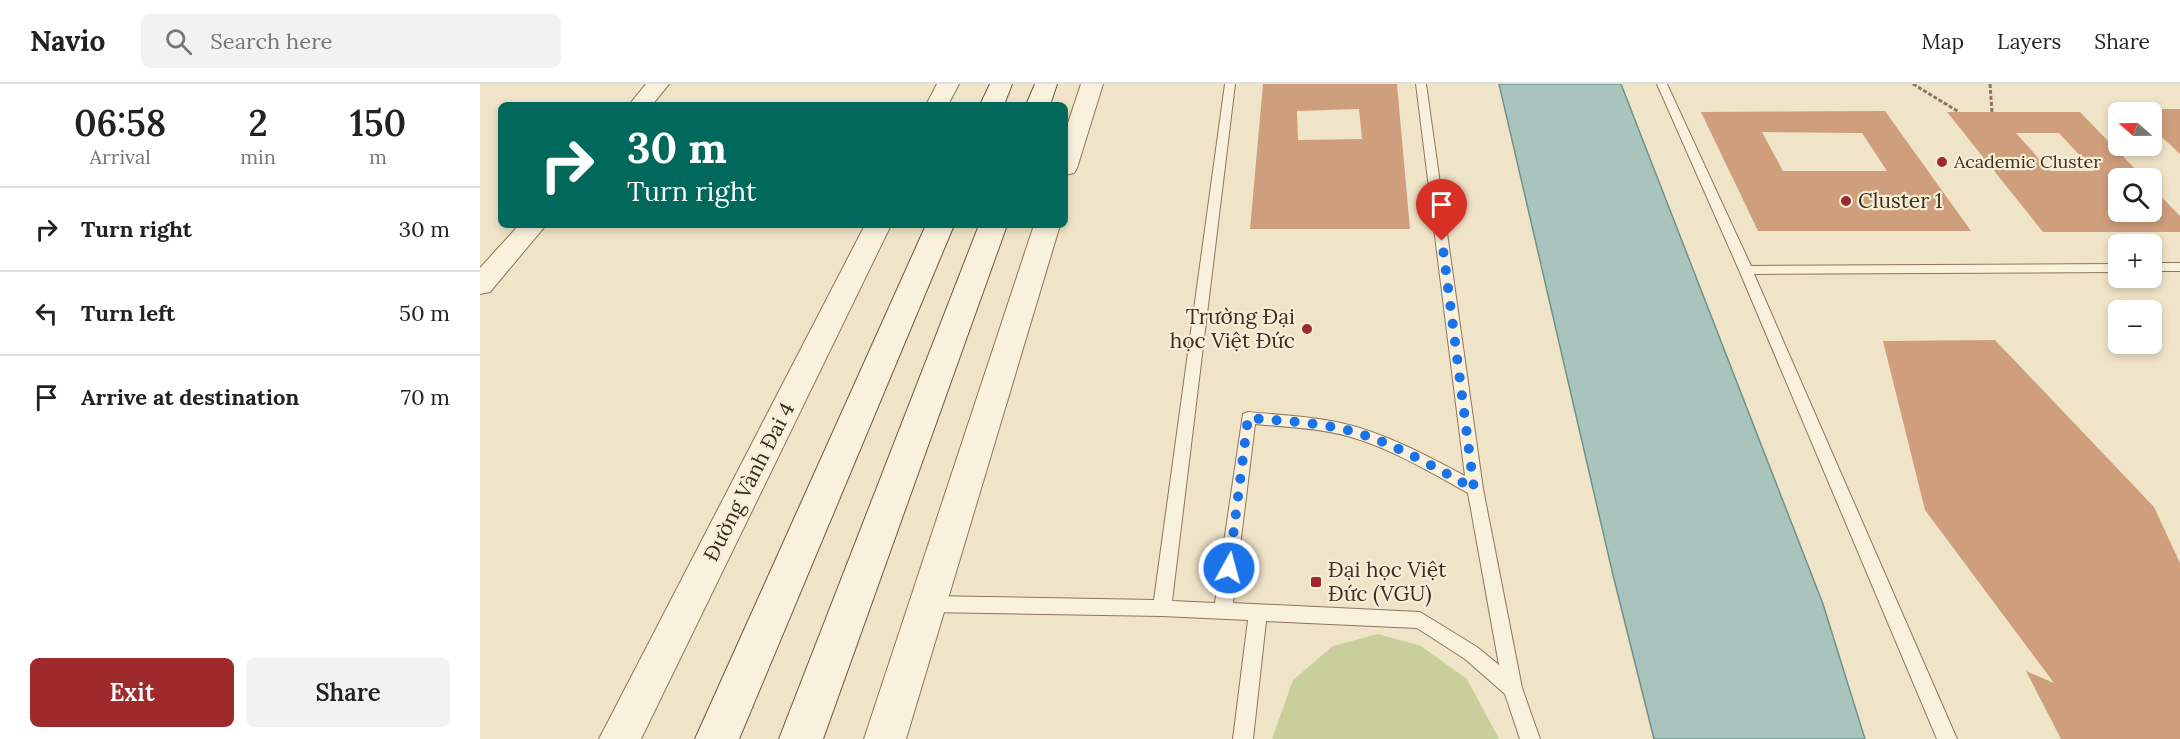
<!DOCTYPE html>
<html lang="en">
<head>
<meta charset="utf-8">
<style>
	:root { --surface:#fff; --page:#f2f2f2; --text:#222; --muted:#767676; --line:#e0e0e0; --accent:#9e2a2b }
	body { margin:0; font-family:Lora,serif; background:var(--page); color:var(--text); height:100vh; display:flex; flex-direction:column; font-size:22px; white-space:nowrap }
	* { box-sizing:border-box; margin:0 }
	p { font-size:20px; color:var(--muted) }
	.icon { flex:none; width:33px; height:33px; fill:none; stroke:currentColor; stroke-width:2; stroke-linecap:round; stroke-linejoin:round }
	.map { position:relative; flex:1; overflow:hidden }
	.drawer { display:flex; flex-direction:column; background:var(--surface); width:480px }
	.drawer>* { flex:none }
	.top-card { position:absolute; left:18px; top:18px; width:570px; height:126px; border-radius:9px; box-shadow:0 3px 9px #0003; background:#00695c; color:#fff; overflow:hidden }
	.needle { width:39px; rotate:290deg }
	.tools { position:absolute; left:1628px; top:18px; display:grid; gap:12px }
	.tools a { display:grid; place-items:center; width:54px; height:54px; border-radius:9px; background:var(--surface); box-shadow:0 3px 9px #0003; font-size:30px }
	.pin { position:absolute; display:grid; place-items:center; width:51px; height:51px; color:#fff; margin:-62px -26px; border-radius:50% 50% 50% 0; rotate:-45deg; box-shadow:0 0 6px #0007 }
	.pin .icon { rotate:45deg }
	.me { position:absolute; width:66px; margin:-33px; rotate:7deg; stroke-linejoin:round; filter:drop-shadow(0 0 4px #0008) }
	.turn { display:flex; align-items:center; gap:21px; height:126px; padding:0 30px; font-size:27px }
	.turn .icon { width:78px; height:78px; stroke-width:2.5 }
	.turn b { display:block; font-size:42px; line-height:51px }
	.eta { display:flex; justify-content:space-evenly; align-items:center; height:102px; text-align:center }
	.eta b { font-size:36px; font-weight:600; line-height:42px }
	.primary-button { display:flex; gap:12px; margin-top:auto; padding:12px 30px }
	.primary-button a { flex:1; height:69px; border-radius:9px; background:var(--accent); color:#fff; font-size:24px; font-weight:600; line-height:69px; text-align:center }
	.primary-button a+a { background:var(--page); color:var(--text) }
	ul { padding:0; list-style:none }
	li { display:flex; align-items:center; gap:18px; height:84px; padding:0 30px; border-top:2px solid var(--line) }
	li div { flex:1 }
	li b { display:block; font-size:22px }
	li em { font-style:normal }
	header { display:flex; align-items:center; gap:36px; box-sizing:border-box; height:84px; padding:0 30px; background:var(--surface); border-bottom:2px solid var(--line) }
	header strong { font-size:28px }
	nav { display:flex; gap:33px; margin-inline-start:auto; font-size:21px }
	.search { width:420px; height:54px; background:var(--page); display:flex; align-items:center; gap:15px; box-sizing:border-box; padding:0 21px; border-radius:9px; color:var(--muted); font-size:22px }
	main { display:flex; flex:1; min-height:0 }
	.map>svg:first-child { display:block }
</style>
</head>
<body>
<header>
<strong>Navio</strong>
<div class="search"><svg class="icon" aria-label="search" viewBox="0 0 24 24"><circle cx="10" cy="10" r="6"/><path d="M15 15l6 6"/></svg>Search here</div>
<nav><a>Map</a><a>Layers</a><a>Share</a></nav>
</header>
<main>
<section class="drawer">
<div class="eta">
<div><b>06:58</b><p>Arrival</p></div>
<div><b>2</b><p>min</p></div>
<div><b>150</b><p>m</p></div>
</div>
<ul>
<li><svg class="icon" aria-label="right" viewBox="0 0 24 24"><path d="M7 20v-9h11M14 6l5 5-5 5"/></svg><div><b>Turn right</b></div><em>30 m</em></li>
<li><svg class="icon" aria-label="left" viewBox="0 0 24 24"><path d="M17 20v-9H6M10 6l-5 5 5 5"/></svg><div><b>Turn left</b></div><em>50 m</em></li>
<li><svg class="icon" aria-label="arrive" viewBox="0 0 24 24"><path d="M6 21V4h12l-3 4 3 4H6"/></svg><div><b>Arrive at destination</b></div><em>70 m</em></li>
</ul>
<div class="primary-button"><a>Exit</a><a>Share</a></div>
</section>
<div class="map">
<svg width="1700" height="655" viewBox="0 0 1700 655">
	<rect width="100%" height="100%" fill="#f0e4c8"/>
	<path fill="#c9cf9b" d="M 898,550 L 941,562 L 987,595 L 1019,655 L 792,655 L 813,596 L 853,562 Z"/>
	<path fill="#a9c4bc" stroke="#6f938a" stroke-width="1.5" d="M 1019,0 L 1141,0 L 1343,520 L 1385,655 L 1174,655 L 1133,491 Z"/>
	<path fill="#cf9f7d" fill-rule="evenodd" d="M 783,0 L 917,0 L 930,145 L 770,145 ZM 879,25 L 882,55 L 818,56 L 817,27 Z
		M 1652,25 L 1700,25 L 1700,70 L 1671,43 L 1671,28 L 1656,28 Z
		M 1405,27 L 1491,147 L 1278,147 L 1221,28 ZM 1282,48 L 1382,49 L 1407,87 L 1303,87 Z
		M 1467,28 L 1600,28 L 1664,94 L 1638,94 L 1638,128 L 1671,128 L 1671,102 L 1700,132 L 1700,148 L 1563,148 ZM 1536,49 L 1579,49 L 1614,87 L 1570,87 Z
		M 1515,256 L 1674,423 L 1700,479 L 1700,655 L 1581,655 L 1546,587 L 1574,599 L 1445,426 L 1403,257 Z"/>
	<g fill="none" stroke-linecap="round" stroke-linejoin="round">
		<g stroke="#8d765c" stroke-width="2">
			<path id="service" d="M 745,0 L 755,0 L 692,517 L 735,519 L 763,330 L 768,328 C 799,331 831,332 861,339 C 905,349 946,371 985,392 L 936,0 L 946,0 L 1003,405 L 1042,604 L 1060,655 L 1040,655 L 1025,610 L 985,575 L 937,544 L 786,537 L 773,655 L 753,655 L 768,536 L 682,532 L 447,528 L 441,526 L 438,520 L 441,514 L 447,512 L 674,516 ZM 775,340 C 807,343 840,344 871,353 C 912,365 950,388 988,409 L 1019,581 L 997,563 L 940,528 L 753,519 Z
				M 1177,0 L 1187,0 L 1271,182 L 1638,180 L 1638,188 L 1274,190 L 1477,655 L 1457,655 L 1259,186 Z
				M 1671,179 L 1700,179 L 1700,187 L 1671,187 Z"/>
		</g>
		<g stroke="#8d765c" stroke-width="2">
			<path id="minor" d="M 166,0 L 189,0 L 172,21 L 149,21 Z
				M 457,0 L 479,0 L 468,21 L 446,21 Z
				M 601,0 L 623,0 L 597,84 L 594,89 L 585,91 L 585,48 Z
				M 39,141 L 66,141 L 10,208 L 0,210 L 0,184 Z
				M 385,141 L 411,141 L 161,655 L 119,655 Z
				M 554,141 L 580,141 L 426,655 L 384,655 Z"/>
		</g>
		<g stroke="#6f573f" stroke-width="2">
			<path id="secondary" d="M 510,0 L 532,0 L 524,21 L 500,21 Z
				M 555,0 L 577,0 L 570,21 L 546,21 Z
				M 446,141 L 474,141 L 259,655 L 215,655 Z
				M 499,141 L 527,141 L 343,655 L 299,655 Z"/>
		</g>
		<path stroke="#8d765c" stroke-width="3" stroke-dasharray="4 2" stroke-linecap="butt" d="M 1433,0 L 1479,28
			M 1510,0 L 1512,28"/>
		<use href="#service" fill="#faf1dc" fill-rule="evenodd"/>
		<use href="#minor" fill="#faf1dc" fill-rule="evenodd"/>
		<use href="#secondary" fill="#faf1dc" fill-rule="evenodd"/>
	</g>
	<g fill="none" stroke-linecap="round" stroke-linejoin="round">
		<path stroke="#1a73e8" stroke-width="10" stroke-dasharray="0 18" d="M 749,484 L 768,334 C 803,337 840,338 874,348 C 916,360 956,384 994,405 L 962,157"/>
	</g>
	<g fill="#9e2a2b" stroke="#f7eed8" stroke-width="2">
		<circle cx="1462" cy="78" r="6"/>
		<circle cx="1366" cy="117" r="6"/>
		<circle cx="827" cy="245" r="6"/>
		<rect x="830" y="492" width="12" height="12" rx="3"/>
	</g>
	<g text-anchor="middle" stroke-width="4.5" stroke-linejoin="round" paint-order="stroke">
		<g font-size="18" fill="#3d2e20" stroke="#f7eed8" text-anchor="start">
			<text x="1474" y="84">Academic Cluster</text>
		</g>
		<g font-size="21" fill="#3d2e20" stroke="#f7eed8" text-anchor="start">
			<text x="1378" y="124">Cluster 1</text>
			<text x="815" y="240" text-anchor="end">Trường Đại<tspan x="815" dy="24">học Việt Đức</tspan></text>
			<text x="848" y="493">Đại học Việt<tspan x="848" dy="24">Đức (VGU)</tspan></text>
		</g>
		<g font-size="21" fill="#3d2e20" stroke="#f7eed8">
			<text transform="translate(269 398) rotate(-63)" y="7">Đường Vành Đai 4</text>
		</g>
	</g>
</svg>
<div class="tools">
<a><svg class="needle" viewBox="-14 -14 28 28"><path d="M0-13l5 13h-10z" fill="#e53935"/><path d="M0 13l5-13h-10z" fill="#767676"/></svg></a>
<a><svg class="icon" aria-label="search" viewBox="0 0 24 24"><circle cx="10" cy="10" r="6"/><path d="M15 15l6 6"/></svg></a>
<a>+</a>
<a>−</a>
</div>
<div class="pin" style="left:962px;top:157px;background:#d93025"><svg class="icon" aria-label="arrive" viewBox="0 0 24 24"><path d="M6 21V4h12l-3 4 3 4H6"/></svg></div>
<svg class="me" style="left:749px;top:484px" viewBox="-20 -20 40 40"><circle r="17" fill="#1a73e8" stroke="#fff" stroke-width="3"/><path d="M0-11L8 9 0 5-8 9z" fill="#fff"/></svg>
<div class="top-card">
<div class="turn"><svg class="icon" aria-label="right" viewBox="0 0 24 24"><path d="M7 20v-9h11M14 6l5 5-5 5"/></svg><div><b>30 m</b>Turn right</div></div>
</div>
</div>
</main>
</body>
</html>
